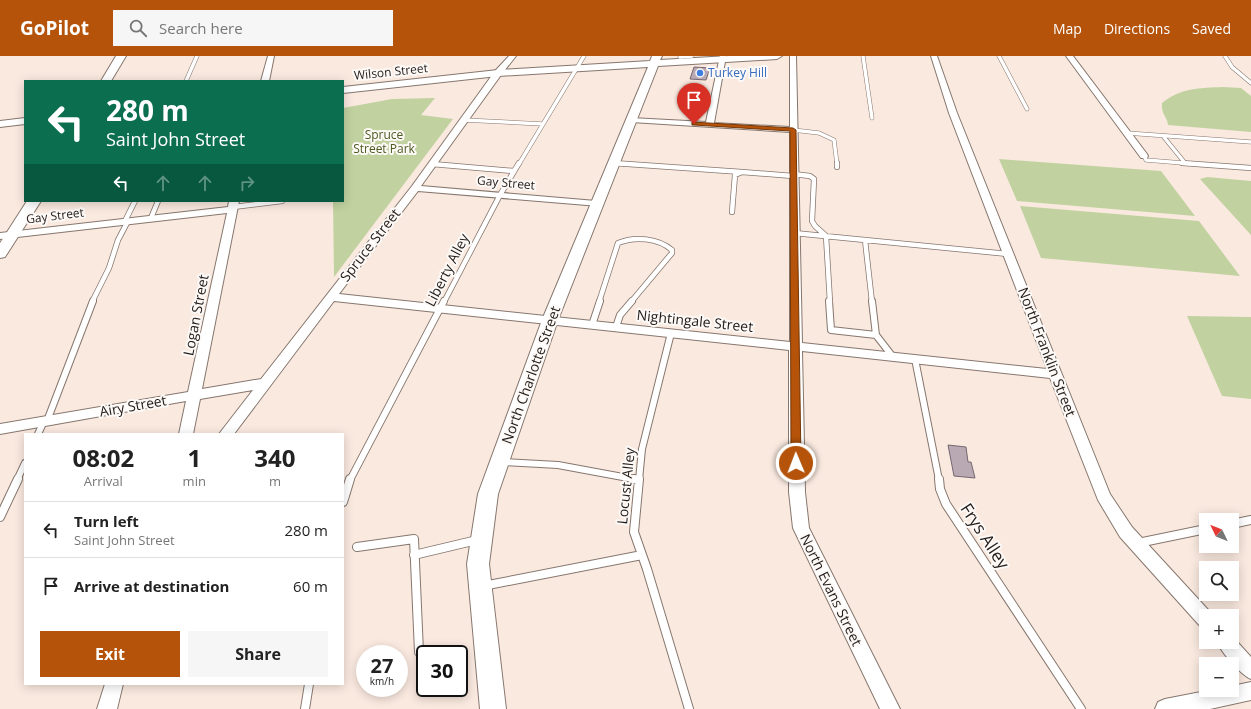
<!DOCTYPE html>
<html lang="en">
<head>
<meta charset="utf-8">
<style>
	:root { --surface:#fff; --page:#f6f6f6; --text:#222; --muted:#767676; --line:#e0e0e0; --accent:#b45309 }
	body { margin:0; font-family:"Open Sans",sans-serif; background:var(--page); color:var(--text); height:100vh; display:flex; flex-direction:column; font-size:15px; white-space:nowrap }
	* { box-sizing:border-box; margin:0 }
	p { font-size:13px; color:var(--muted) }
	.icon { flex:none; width:22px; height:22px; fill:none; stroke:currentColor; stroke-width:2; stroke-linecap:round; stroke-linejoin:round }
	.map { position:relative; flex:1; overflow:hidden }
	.sheet { position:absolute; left:24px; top:377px; width:320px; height:252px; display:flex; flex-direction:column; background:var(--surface); border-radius:0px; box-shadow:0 2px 10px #0003 }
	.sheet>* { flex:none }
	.banner { position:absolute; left:24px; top:24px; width:320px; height:122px; border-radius:0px; box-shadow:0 2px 10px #0003; background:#0b6e4f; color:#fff; overflow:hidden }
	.needle { width:26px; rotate:313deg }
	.controls { position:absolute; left:1199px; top:457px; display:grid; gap:8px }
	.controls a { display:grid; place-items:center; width:40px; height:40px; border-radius:0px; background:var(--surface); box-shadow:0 2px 10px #0003; font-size:20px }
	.speed { position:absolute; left:356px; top:589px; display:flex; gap:8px; font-size:20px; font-weight:700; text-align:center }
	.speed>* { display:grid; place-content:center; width:52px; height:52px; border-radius:50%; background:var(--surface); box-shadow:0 2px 10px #0003; line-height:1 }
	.speed small { font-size:10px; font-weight:400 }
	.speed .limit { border:2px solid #111; border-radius:6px; background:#fff; color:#111 }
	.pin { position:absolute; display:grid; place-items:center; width:34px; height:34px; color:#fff; margin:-41px -17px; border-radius:50% 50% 50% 0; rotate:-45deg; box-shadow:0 0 4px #0007 }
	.pin .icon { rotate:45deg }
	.me { position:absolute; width:44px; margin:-22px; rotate:359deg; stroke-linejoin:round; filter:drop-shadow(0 0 3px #0008) }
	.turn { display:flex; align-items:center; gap:14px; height:84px; padding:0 16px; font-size:18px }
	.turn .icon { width:52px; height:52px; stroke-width:2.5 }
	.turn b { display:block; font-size:28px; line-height:34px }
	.lanes { display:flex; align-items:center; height:38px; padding:0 16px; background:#0003; justify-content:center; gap:20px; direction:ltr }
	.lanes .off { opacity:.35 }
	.eta { display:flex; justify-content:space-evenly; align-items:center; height:68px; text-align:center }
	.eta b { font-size:24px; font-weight:700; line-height:28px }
	.cta { display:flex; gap:8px; margin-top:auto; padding:8px 16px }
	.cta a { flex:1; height:46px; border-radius:0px; background:var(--accent); color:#fff; font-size:16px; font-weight:700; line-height:46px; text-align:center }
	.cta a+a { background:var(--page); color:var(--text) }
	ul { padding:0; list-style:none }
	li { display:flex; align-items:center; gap:12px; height:56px; padding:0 16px; border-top:1px solid var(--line) }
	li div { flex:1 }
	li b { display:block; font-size:15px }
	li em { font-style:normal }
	header { display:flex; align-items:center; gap:24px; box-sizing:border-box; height:56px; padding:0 20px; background:var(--accent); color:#fff }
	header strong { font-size:19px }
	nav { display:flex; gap:22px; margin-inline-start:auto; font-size:14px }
	.search { width:280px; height:36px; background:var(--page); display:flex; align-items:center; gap:10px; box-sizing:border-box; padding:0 14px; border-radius:0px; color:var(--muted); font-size:15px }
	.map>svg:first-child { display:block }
</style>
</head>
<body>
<header>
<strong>GoPilot</strong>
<div class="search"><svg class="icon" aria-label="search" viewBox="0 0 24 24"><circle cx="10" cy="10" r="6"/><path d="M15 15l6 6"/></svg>Search here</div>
<nav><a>Map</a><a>Directions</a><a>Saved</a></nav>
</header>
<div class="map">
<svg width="1251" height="653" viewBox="0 0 1251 653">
	<rect width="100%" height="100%" fill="#fae9df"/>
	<path fill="#c1d2a0" d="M 1223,31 L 1241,32 L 1251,40 L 1251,76 L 1168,69 C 1167,60 1161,59 1162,47 C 1181,32 1199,32 1223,31 Z
		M 435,42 L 421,59 L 453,63 L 334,221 L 333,145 L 343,145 L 343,52 L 392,43 Z
		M 999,103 L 1161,115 L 1195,160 L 1017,145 Z
		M 1207,121 L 1251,125 L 1251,179 L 1200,123 Z
		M 1020,150 L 1199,165 L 1240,220 L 1041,202 Z
		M 1187,260 L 1251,261 L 1251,343 L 1222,340 Z"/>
	<path fill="#b8a9b3" stroke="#756770" d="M 694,11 L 710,12 L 706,24 L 690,23 Z
		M 948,389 L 966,391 L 968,406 L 971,406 L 975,422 L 954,420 Z"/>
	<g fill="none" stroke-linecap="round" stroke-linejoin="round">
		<g stroke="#86776e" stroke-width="4.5">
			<path id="lane-far3" d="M 863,0 L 872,62
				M 999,0 L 1027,53
				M 1225,0 L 1232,11 L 1251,27
				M 680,1 L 692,0
				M 186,25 L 197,0
				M 464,64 L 543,68
				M 793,74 L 819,77 L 834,84 L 837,108
				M 1127,77 L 1251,86
				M 1163,80 L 1185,107
				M 1144,100 L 1146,104 L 1195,108
				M 613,107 L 624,108
				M 519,108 L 584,0"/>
		</g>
		<g stroke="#86776e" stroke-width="6">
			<path id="lane-far2" d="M 613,107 L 742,116
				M 837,107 L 837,111
				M 1182,107 L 1251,112
				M 432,108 L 514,115
				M 793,118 L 810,120 L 814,123 L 812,165 L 815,170 L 826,180 L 830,246
				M 233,151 L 282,145
				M 732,156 L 735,119 L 742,116 L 793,120
				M 151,162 L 158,145
				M 125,165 L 135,145
				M 794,177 L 865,184 L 872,246
				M 865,184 L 1008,198
				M 92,246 L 109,212 L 118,184 L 128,165
				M 444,246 L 500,139 L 519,107
				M 599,246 L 618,187 C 635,180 658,182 672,194 L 672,197 L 631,246"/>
		</g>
		<g stroke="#86776e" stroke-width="8">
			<path id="lane-far1" d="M 829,245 L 831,274 L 876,279
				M 872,245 L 876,279 L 893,301
				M 592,269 L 600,245
				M 616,271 L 620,259 L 632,245
				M 915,303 L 939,424
				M 47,365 L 93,245
				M 38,378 L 44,365
				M 502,406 L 558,409 L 639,424
				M 17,424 L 25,407
				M 350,424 L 444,245
				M 639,424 L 642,393 L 671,277"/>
		</g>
		<g stroke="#86776e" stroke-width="10">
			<path id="lane" d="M 634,423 L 639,424
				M 639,423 L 634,476 L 647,513 L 689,653
				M 939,423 L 940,433 L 946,448 L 1081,653
				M 343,446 L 350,423
				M 0,461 L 18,423
				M 1232,468 L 1251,464
				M 1138,487 L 1206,473
				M 357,491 L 414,483 L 419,596
				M 414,499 L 477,484
				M 483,530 L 642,499
				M 305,653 L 309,628"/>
		</g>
		<g stroke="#86776e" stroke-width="2">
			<path id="street" d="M 268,0 L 274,0 L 269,25 L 261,25 Z
				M 509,0 L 516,0 L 501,19 L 421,130 L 596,145 L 601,148 L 599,150 L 418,135 L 339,238 L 790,286 L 790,76 L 631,66 L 627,64 L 631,62 L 706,66 L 720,0 L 726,0 L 714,67 L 790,71 L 790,0 L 796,0 L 802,287 L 1047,313 L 949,57 L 931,0 L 937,0 L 957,57 L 1110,438 L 1132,471 L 1212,558 L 1213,560 L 1206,560 L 1206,572 L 1200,570 L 1120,481 L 1098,444 L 1050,322 L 802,295 L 805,436 L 809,472 L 900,653 L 880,653 L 793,472 L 789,436 L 789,294 L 334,245 L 234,378 L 219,378 L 253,334 L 200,343 L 193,378 L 179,378 L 186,345 L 0,378 L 0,368 L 188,336 L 227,157 L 0,183 L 0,177 L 228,151 L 229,145 L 239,145 L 202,333 L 261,323 L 412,130 L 495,15 Z
				M 1066,0 L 1073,0 L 1147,98 L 1148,100 L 1147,102 L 1141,102 Z
				M 1232,580 L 1251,601 L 1251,623 C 1240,618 1222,597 1217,586 L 1232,586 Z
				M 1251,626 L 1251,644 L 1210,653 L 1155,653 L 1158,646 L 1165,643 L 1211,634 L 1232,634 L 1232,630 Z
				M 105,628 L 123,628 L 117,653 L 97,653 Z"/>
		</g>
		<g stroke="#86776e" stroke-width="2">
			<path id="secondary" d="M 116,0 L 126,0 L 111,25 L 101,25 Z
				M 652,0 L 662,0 L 660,4 L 729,0 L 782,0 L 777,3 L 658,10 L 558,264 L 498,438 L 489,508 L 506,653 L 480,653 L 467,508 L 478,438 L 542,264 L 648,11 L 498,20 L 343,37 L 343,31 L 498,14 L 650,5 Z
				M 25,62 L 25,68 L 0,71 L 0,65 Z
				M 27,145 L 41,145 L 5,201 L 0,202 L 0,187 Z"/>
		</g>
		<use href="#lane-far3" stroke="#fff" stroke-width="3.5"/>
		<use href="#lane-far2" stroke="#fff" stroke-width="4.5"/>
		<use href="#lane-far1" stroke="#fff" stroke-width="6"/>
		<use href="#lane" stroke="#fff" stroke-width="8"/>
		<use href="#street" fill="#fff" fill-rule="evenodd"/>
		<use href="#secondary" fill="#fff" fill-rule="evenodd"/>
	</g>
	<path fill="#b45309" stroke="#753606" d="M 692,66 L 793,72 L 796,74 L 801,407 L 800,410 L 793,410 L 791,407 L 790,75 L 694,69 L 692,69 Z"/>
	<circle fill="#3f7fe0" stroke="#fdf9f7" stroke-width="1.5" cx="700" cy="17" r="4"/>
	<g text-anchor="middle" stroke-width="4" stroke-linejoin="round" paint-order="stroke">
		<g font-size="12" fill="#221c19" stroke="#fdf9f7">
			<text transform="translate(391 16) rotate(-6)" y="4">Wilson Street</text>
			<text transform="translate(506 127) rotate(5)" y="4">Gay Street</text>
			<text transform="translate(55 160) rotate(-7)" y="4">Gay Street</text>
		</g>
		<g font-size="12" fill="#366cbe" stroke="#fdf9f7" text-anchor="start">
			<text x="708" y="21">Turkey Hill</text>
		</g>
		<g font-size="12" fill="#4b5b20" stroke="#fdf9f7">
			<text x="384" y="83">Spruce<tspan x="384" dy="14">Street Park</tspan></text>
		</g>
		<g font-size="14" fill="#221c19" stroke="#fdf9f7">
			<text transform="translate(370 189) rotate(-52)" y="5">Spruce Street</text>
			<text transform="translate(447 214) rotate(-63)" y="5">Liberty Alley</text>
			<text transform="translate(196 259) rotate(-79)" y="5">Logan Street</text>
			<text transform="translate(695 265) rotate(6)" y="5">Nightingale Street</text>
			<text transform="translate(1047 296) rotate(69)" y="5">North Franklin Street</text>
			<text transform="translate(531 319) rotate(-70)" y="5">North Charlotte Street</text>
			<text transform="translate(133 350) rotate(-10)" y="5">Airy Street</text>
			<text transform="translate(626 430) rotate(-84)" y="5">Locust Alley</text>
			<text transform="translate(831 534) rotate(64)" y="5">North Evans Street</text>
		</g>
		<g font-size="17" fill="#221c19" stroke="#fdf9f7">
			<text transform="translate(985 480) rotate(57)" y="6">Frys Alley</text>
		</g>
	</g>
</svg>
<div class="controls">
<a><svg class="needle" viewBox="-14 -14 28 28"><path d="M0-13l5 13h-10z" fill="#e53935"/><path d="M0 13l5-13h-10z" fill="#767676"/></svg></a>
<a><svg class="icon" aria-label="search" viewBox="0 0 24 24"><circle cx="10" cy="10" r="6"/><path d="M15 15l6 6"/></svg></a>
<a>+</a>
<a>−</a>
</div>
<div class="speed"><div>27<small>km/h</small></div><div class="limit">30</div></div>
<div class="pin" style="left:694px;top:68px;background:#d93025"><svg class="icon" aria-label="arrive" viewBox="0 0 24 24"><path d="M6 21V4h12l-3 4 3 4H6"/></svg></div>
<svg class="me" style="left:796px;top:407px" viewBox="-20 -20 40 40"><circle r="17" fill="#b45309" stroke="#fff" stroke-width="3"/><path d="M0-11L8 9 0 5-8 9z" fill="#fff"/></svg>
<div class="banner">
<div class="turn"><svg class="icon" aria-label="left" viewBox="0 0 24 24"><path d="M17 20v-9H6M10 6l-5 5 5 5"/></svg><div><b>280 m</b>Saint John Street</div></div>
<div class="lanes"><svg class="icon" aria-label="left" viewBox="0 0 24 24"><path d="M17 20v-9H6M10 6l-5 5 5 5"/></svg><svg class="icon off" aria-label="ahead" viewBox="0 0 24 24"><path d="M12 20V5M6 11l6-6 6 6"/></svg><svg class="icon off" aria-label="ahead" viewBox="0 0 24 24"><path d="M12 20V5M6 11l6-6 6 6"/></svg><svg class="icon off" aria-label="right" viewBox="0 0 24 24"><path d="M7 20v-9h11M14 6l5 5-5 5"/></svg></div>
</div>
<section class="sheet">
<div class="eta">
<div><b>08:02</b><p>Arrival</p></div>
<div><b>1</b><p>min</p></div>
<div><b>340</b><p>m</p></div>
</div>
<ul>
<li><svg class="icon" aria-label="left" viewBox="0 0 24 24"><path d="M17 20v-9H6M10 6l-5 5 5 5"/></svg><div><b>Turn left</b><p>Saint John Street</p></div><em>280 m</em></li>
<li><svg class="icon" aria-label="arrive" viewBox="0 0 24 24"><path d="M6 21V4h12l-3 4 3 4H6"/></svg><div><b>Arrive at destination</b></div><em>60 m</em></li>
</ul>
<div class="cta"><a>Exit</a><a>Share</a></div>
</section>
</div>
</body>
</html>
